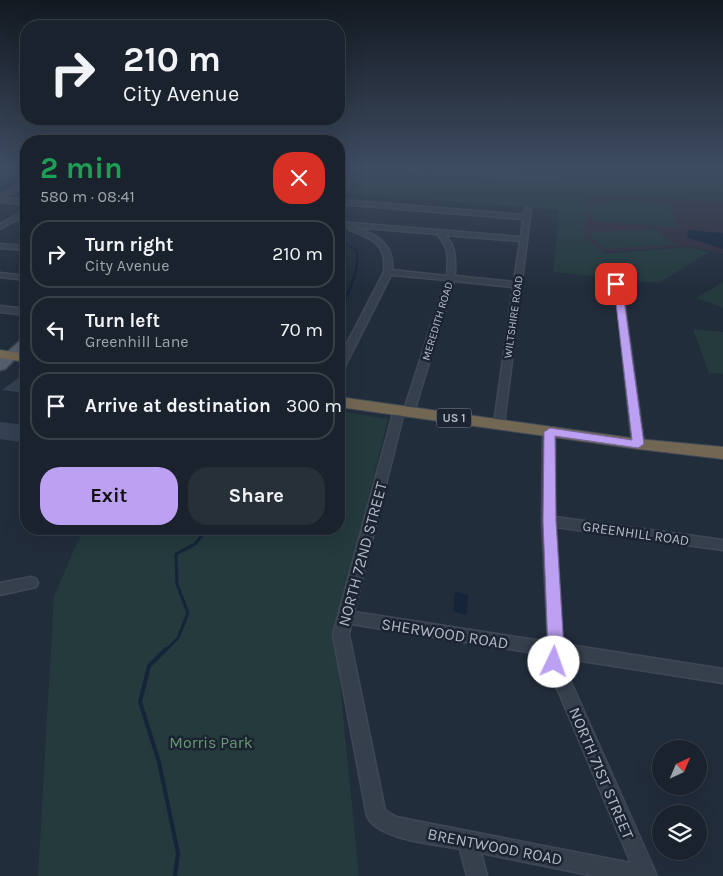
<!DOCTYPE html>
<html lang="en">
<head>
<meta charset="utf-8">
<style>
	:root { --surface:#1a222d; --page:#272f39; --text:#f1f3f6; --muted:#9fa4aa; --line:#383f49; --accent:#bca0f2 }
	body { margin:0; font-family:Karla,sans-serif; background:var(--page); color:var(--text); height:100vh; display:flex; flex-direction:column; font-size:19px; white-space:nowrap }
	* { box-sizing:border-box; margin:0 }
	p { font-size:16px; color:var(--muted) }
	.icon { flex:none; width:28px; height:28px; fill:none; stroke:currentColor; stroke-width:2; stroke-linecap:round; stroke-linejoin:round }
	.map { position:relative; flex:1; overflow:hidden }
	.sheet { position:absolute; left:20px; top:135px; width:325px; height:400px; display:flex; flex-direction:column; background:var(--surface); border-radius:20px; box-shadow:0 5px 20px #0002,0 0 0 1px var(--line) }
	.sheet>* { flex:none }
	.top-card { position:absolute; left:20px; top:20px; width:325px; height:105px; border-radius:20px; box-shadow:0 5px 20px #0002,0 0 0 1px var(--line); background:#1a222d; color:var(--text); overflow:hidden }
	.needle { width:32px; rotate:44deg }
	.tools { position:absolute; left:652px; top:740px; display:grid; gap:10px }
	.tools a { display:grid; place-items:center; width:55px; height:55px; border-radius:50%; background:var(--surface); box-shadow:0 5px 20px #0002,0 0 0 1px var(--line); font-size:25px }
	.pin { position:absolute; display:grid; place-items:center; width:42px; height:42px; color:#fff; margin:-21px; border-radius:10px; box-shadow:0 2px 8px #0006 }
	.me { position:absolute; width:55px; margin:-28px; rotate:3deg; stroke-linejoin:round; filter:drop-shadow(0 0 4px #0008) }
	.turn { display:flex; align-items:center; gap:18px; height:105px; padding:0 20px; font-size:22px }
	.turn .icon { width:65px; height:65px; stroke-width:2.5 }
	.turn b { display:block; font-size:35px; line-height:42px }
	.round { display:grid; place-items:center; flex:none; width:52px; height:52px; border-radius:20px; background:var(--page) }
	.headline { display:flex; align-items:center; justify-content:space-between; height:85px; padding:0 20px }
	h1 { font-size:30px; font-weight:700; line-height:38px; color:#1e9e55 }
	.cta { display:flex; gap:10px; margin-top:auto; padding:10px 20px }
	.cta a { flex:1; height:58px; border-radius:20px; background:var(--accent); color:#111; font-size:20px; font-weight:700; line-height:58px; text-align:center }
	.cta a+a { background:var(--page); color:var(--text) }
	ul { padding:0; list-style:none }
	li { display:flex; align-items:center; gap:15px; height:68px; margin:0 10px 8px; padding:0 10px; border:2px solid var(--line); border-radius:20px }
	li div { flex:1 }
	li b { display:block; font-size:19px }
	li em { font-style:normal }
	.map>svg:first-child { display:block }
</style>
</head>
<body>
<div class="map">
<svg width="723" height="876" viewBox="0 0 723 876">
	<rect width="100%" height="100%" fill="#222d3c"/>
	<path fill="#312e3d" d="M 579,194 L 723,200 L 723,253 L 687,246 L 606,252 L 571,244 Z"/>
	<path fill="#243a3d" d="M 339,166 L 366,166 L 559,180 L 561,166 L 723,166 L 723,202 L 593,194 L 590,208 C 613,193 644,201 671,204 L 675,227 L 593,221 L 589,210 L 582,234 L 605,254 L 687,247 L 709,252 L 659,283 L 553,272 L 559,210 L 339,193 Z
		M 655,229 L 676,245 L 604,249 L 587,233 Z
		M 723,282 L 723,308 L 696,298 Z
		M 693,329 L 723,332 L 723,374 L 709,373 Z
		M 339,411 L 388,419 L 335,633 L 359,876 L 38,876 L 54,596 L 80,536 L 80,529 L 339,529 Z"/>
	<path fill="#16243a" d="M 687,230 L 723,233 L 723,249 L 688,238 Z
		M 458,592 L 468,595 L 467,613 L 464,615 L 453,611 L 455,593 Z"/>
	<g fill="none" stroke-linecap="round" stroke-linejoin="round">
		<path stroke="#16243a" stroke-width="1" d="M 339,175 L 355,183 L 347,194
			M 339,239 L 346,244"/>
		<path stroke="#16243a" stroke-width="2" d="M 339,309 C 349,293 361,270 356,250 L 344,243"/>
		<path stroke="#16243a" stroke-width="3" d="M 165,651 L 178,638 L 188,613 L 177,584 L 176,554 L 195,544 L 207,529"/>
		<path stroke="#16243a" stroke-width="4" d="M 166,649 L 149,666 L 140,702 L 159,762 L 178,853 L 175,876"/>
	</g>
	<path fill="#344152" d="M 20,377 L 26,378 L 26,393 L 2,390 Z
		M 0,422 L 26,425 L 26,443 L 0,439 Z"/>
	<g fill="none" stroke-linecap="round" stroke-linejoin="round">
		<g stroke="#3f4855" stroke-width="3">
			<path id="minor" d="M 379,166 L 399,166 L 554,176 L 557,178 L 554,180 L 382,168 Z
				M 26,169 L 26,173 L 0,174 L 0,170 Z
				M 26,181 L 26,185 L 2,198 L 26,200 L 26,204 L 0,202 L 0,195 Z
				M 339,200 L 524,215 L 526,208 L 531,209 L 504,424 L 499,427 L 494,424 L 513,287 L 454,281 L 414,412 L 409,415 L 404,412 L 354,612 L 548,642 L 542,521 L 543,432 L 549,429 L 555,432 L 555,517 L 723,540 L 723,550 L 556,527 L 563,644 L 723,669 L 723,683 L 563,658 L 562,662 L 657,876 L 594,876 L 481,853 L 487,876 L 467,876 L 460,849 C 436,844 377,840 367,816 L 333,635 L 394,410 L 399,407 L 404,410 L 446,280 L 391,275 L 344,368 L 339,371 L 339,359 L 384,272 C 387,244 373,239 350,230 L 349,229 L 352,227 L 339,226 L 339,222 L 521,237 L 523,219 L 339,204 ZM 353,227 L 437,234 C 450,249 448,257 447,276 L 392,270 C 394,243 376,234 353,227 ZM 445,235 L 520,241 L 514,282 L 455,276 C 455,260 457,248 445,235 ZM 351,624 L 547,655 L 546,662 L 631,863 L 396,817 L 385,810 L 349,635 Z
				M 26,210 L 26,215 L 0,229 L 0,224 Z
				M 0,244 L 26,246 L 26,250 L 0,248 Z
				M 0,273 L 26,276 L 26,280 L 0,277 Z
				M 615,283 L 622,285 L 644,444 L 638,447 L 632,444 Z
				M 0,306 L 26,309 L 26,315 L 0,312 Z
				M 31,577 L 36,579 L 38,583 L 36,587 L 0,595 L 0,583 Z"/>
		</g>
		<g stroke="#3f4855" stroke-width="3">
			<path id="major" d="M 26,338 L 26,348 L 5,369 L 0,370 L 0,359 L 22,339 Z"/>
		</g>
		<g stroke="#414a57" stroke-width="2">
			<path id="highway" d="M 0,350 L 26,354 L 26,362 L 0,358 Z
				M 339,397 L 638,439 L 723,447 L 723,459 L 638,449 L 339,407 Z"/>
		</g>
		<use href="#minor" fill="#363f4c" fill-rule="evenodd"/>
		<use href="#major" fill="#545e6c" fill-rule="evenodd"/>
		<use href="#highway" fill="#726753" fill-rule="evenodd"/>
	</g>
	<linearGradient id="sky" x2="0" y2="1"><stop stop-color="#131921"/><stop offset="0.58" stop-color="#3e4c61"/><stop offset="1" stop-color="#3e4c61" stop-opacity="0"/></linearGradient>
	<rect width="723" height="288" fill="url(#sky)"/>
	<path fill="#bca0f2" stroke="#7a689d" d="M 616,282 L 622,285 L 644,444 L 638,448 L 555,436 L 556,521 L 564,651 L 560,667 L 554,669 L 549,667 L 546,662 L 548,651 L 543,521 L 544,432 L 550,428 L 632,440 L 614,286 L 611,284 Z"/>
	<g text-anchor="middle" stroke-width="5" stroke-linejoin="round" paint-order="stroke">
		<g font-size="11" fill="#b2bac8" stroke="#1c2431">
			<text transform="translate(513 317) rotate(-82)" y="4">WILTSHIRE ROAD</text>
			<text transform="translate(437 321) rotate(-73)" y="4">MEREDITH ROAD</text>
		</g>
		<rect fill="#1c2431" stroke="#858d9b" stroke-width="1" x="436.5" y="408.5" width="35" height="19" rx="4"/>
		<g font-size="12" font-weight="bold" fill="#b2bac8">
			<text x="454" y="422">US 1</text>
		</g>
		<g font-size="14" fill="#b2bac8" stroke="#1c2431">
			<text transform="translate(636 533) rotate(8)" y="5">GREENHILL ROAD</text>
		</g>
		<g font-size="16" fill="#b2bac8" stroke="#1c2431">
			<text transform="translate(362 554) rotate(-75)" y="6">NORTH 72ND STREET</text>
			<text transform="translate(445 633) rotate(9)" y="6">SHERWOOD ROAD</text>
			<text transform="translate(602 773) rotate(67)" y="6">NORTH 71ST STREET</text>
			<text transform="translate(495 846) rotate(11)" y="6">BRENTWOOD ROAD</text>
		</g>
		<g font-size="16" fill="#689974" stroke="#1c2431">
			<text x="211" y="748">Morris Park</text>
		</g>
	</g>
</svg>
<div class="tools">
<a><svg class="needle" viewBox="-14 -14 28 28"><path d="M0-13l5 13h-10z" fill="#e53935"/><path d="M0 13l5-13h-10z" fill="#9fa4aa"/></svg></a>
<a><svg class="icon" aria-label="layers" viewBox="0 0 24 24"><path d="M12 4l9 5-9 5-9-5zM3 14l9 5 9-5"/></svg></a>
</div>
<div class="pin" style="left:616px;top:284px;background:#d93025"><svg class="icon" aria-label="arrive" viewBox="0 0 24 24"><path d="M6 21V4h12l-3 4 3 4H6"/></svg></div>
<svg class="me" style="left:554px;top:662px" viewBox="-20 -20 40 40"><circle r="19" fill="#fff"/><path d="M0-13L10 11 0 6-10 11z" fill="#bca0f2"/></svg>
<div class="top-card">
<div class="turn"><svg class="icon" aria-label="right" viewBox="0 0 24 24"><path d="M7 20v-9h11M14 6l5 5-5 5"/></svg><div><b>210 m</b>City Avenue</div></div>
</div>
<section class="sheet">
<div class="headline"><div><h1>2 min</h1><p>580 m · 08:41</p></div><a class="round" style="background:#d93025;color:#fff"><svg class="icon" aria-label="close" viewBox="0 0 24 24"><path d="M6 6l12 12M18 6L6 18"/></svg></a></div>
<ul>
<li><svg class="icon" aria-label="right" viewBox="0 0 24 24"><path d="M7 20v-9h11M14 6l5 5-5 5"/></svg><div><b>Turn right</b><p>City Avenue</p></div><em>210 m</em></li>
<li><svg class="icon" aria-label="left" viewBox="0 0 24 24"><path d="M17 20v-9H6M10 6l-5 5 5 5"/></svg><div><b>Turn left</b><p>Greenhill Lane</p></div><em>70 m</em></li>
<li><svg class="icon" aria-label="arrive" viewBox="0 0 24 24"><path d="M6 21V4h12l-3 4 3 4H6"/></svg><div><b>Arrive at destination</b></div><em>300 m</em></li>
</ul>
<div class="cta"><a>Exit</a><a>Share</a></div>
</section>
</div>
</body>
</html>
